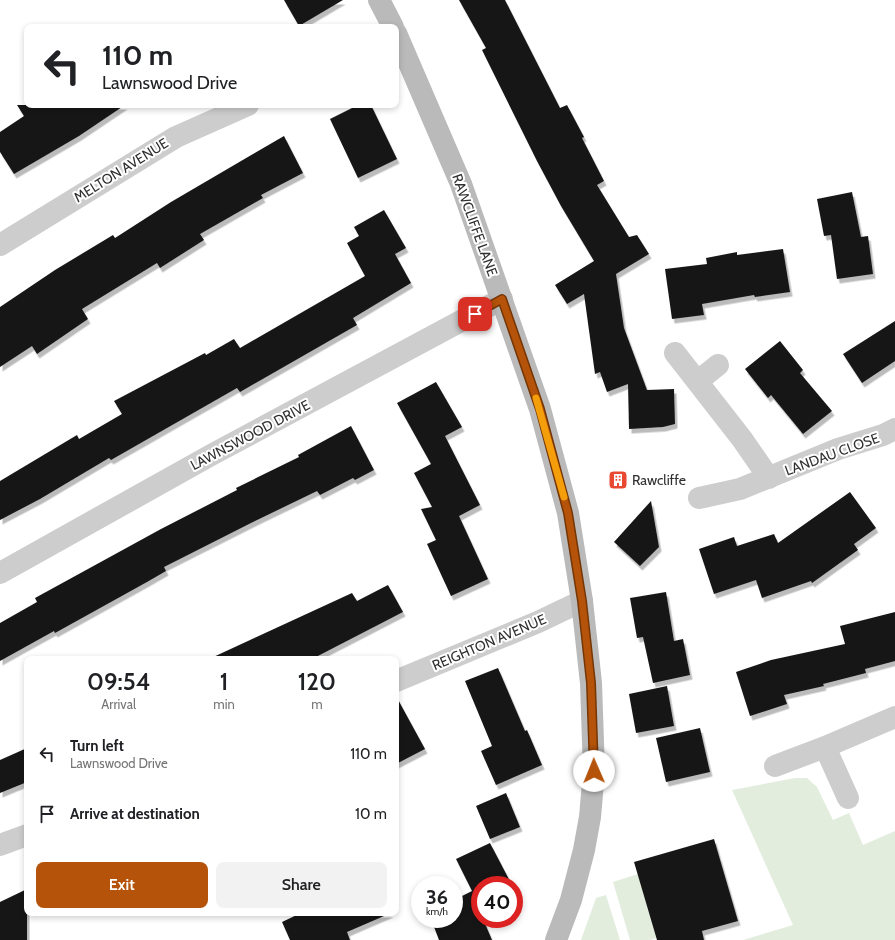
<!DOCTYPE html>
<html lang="en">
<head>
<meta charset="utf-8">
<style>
	:root { --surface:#fff; --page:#f2f2f2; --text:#202124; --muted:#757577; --accent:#b45309 }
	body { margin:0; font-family:Cabin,sans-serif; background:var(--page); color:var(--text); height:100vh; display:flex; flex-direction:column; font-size:15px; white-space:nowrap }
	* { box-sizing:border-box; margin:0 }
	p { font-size:13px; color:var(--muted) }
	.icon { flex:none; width:22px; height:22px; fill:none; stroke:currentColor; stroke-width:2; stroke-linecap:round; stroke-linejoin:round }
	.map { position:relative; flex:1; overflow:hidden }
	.panel { position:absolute; left:24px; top:656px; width:375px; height:260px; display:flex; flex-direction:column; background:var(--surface); border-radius:8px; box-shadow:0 2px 6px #0003 }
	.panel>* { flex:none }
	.guide { position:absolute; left:24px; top:24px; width:375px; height:84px; border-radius:8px; box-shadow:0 2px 6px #0003; background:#fff; color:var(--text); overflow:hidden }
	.speed { position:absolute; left:411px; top:876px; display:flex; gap:8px; font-size:20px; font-weight:700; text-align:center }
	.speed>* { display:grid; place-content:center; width:52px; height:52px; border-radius:50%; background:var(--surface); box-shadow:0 2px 6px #0003; line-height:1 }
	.speed small { font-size:10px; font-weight:400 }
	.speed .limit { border:6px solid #d22; background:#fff; color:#111 }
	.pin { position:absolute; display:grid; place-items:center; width:34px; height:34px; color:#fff; margin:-17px; border-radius:8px; box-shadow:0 2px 6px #0006 }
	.me { position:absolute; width:44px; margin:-22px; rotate:359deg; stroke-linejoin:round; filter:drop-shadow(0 0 3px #0008) }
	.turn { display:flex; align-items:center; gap:14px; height:84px; padding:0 12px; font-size:18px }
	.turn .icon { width:52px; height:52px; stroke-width:2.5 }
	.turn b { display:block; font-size:28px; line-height:34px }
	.eta { display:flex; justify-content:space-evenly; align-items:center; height:68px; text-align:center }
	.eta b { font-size:24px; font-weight:600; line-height:28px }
	.button { display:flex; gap:8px; margin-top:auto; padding:8px 12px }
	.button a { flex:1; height:46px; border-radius:8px; background:var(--accent); color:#fff; font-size:16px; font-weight:600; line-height:46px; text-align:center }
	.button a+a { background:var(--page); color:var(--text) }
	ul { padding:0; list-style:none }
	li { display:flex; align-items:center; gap:12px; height:60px; padding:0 12px }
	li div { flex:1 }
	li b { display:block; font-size:15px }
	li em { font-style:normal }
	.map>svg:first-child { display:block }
</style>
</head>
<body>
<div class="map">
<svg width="895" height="940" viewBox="0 0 895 940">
	<defs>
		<filter id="shadow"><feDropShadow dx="2.5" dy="4.5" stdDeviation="0" flood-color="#0004"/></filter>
	</defs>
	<rect width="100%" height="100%" fill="#fff"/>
	<path fill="#e3edde" d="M 795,778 L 807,778 L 817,787 L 833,820 L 849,813 L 863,845 L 895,831 L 895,940 L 743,940 L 793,925 L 732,790 Z
		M 638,874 L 657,938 L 650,940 L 630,940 L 613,882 Z
		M 606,895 L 620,940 L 581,940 L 596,898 Z"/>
	<path fill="#171717" filter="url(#shadow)" d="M 284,0 L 343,0 L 299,26 Z
		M 459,0 L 505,0 L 560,108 L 567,105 L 584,137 L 582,138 L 604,181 L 597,185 L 629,237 L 637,235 L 649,254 L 616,274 L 624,328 L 647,390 L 674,389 L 675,424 L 663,427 L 629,429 L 628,384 L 607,392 L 600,372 L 595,374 L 584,294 L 567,304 L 555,285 L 594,261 L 561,206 L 537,161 L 482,50 L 486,48 Z
		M 17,105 L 125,105 L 79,136 L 14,174 L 0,152 L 0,132 L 24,116 Z
		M 358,105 L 371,105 L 397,159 L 358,178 L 330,119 Z
		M 284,136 L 303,173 L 261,195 L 263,198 L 200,234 L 204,240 L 160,268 L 157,263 L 82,309 L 88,319 L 37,354 L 32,346 L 0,367 L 0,307 L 55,270 L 113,235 L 115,238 L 171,202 Z
		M 852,192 L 861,237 L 868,236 L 873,274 L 837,279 L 831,235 L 824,236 L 817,199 Z
		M 384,210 L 406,248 L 395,254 L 411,283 L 353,318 L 357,325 L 240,392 L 237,388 L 111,460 L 109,458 L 40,499 L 0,520 L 0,481 L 77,435 L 79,439 L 122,414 L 114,401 L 205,353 L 206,355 L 234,339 L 240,348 L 365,276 L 347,243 L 359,236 L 354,227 Z
		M 783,249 L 790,292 L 755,297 L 754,295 L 702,304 L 704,315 L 672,319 L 665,269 L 707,264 L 706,258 L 737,252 L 737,255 Z
		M 895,321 L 895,361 L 862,383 L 843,354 Z
		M 780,341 L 803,370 L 800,373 L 832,411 L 803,434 L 771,395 L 768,398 L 745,369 Z
		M 436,382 L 462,427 L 445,436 L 480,505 L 459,516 L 488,579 L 451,596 L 427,544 L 436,540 L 421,509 L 432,507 L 414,473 L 431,464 L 397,403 Z
		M 351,426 L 374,470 L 355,480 L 353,478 L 320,495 L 317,491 L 253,522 L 164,567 L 166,571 L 147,582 L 55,633 L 54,631 L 0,661 L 0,623 L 37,602 L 35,598 L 161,529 L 237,490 L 236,488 L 299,457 L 298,455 Z
		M 850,492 L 876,528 L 854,544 L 858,550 L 812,583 L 811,581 L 762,598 L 756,580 L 714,594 L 699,549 L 734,537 L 737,546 L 774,534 L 778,543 Z
		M 651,501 L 659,547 L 640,566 L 614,542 Z
		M 388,585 L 403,612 L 312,659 L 209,659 L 352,593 L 357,601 Z
		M 666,592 L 674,641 L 683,639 L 690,675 L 653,683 L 643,637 L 637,638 L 630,598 Z
		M 895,612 L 895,661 L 865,669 L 866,673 L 823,684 L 824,686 L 784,695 L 787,704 L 750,716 L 736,672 L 771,660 L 845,644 L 840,626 Z
		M 498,668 L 525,731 L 527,730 L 542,765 L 496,785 L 481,751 L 492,746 L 465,681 Z
		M 667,686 L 674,726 L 636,733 L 629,694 Z
		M 396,696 L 425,749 L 396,764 Z
		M 700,728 L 710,772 L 666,782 L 656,738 Z
		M 27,748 L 27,782 L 0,793 L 0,760 Z
		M 506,793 L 520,827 L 490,839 L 476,806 Z
		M 714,839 L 738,921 L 702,931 L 704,940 L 657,940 L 634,862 Z
		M 490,843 L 512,885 L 480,885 L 480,919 L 483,919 L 492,940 L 439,940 L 431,919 L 454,919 L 454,900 L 472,891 L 456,859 Z
		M 27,889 L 27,940 L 0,940 L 0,902 Z
		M 301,913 L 391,913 L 347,932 L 350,940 L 290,940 L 282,922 Z"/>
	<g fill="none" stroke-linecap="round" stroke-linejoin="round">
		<path stroke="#cdcdcd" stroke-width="22" d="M 0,245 L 176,137 L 248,105
			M 675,353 L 742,439 L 769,478
			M 698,381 L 718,365
			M 699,498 L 740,489 L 838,449 L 883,435 L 895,429
			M 0,573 L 213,454 L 502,299
			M 396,681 L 538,622 L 582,601
			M 825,747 L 848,798
			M 775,766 L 825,747 L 895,717
			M 0,845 L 27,835"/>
		<path stroke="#bababa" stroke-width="22" d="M 379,0 L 393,27
			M 396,33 L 461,184 L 540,409 L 568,513 L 582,601 L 591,683 L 594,771 L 590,817 L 584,850 L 571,900 L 556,940"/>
	</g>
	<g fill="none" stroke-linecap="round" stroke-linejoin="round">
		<g stroke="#753606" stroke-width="10">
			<path id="route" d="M 475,314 L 502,299 L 540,409 L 568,513 L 582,601 L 591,683 L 594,771"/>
		</g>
		<use href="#route" stroke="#b45309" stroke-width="7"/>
		<path stroke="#f59e0b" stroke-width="7" d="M 536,398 L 564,497"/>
	</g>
	<defs>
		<g id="building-square" transform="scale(1)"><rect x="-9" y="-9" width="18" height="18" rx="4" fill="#e94930" stroke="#fff"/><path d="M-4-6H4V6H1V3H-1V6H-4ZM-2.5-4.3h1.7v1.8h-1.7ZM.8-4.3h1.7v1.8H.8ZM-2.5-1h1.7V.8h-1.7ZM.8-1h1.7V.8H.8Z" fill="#fff"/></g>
	</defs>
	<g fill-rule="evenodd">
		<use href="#building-square" x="618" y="480"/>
	</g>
	<g text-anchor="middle" stroke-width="4" stroke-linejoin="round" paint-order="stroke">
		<g font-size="14" fill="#303030" stroke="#fff">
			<text transform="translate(121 170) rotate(-32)" y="5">MELTON AVENUE</text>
			<text transform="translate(475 225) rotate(70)" y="5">RAWCLIFFE LANE</text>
			<text transform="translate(250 435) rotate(-28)" y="5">LAWNSWOOD DRIVE</text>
			<text transform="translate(832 454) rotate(-20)" y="5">LANDAU CLOSE</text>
			<text transform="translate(489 642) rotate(-23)" y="5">REIGHTON AVENUE</text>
		</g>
		<g font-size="14" fill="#303030" stroke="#fff" text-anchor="start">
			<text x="632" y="485">Rawcliffe</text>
		</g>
	</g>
</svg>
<div class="speed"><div>36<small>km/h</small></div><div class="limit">40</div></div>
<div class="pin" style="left:475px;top:314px;background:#d93025"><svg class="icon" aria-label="arrive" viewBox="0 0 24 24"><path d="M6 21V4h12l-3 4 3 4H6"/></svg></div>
<svg class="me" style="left:594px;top:771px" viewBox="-20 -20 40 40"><circle r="19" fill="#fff"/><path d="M0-13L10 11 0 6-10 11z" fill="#b45309"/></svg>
<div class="guide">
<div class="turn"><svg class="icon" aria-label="left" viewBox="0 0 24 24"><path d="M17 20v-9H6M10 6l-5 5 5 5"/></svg><div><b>110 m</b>Lawnswood Drive</div></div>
</div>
<section class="panel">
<div class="eta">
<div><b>09:54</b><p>Arrival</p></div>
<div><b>1</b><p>min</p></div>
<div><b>120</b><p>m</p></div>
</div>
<ul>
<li><svg class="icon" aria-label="left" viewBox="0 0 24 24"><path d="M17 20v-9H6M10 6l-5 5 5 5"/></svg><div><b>Turn left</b><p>Lawnswood Drive</p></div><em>110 m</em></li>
<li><svg class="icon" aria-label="arrive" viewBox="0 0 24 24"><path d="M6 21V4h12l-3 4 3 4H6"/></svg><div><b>Arrive at destination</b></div><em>10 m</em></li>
</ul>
<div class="button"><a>Exit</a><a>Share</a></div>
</section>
</div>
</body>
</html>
